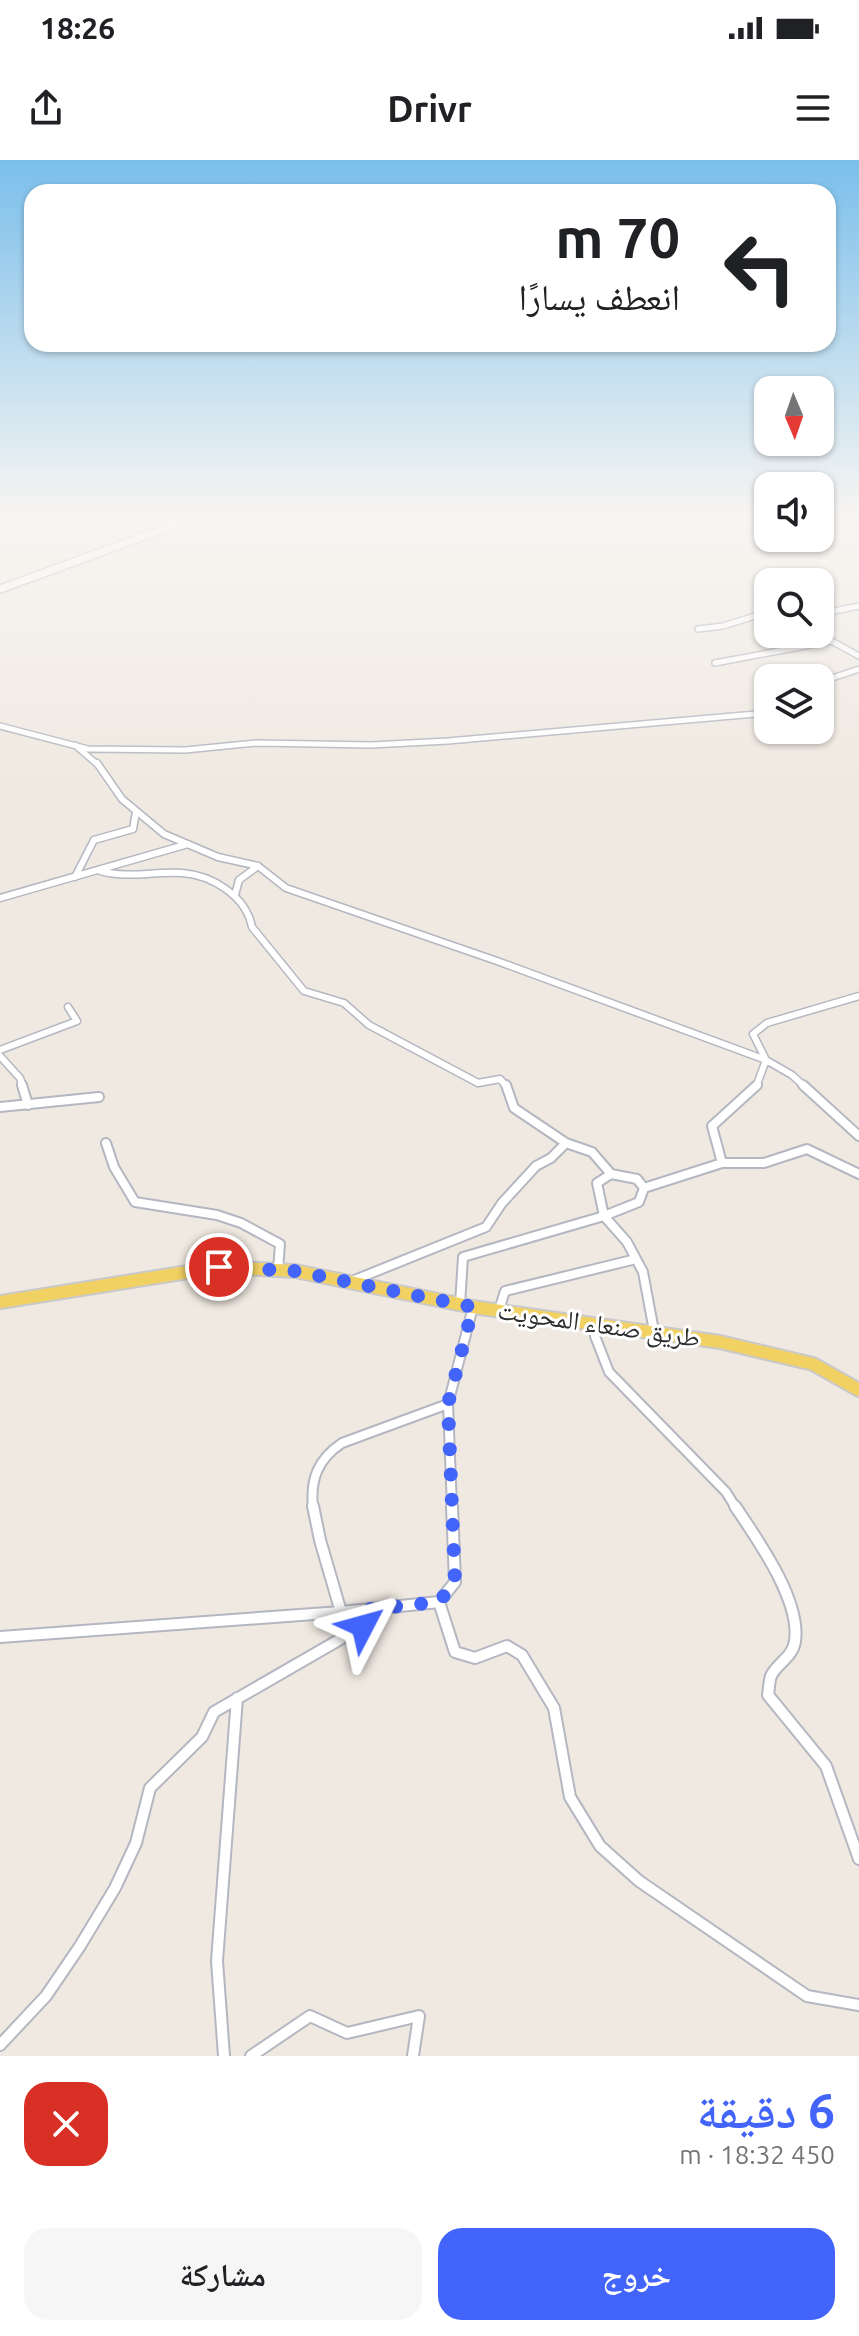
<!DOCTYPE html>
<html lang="ar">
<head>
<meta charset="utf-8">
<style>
	:root { --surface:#fff; --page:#f6f6f6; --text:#202124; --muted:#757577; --accent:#4264fb }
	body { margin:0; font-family:Ubuntu,"Noto Naskh Arabic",sans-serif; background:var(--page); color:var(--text); direction:rtl; height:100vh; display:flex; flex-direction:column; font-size:30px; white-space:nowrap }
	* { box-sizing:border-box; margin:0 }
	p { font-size:26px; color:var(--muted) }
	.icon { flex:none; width:44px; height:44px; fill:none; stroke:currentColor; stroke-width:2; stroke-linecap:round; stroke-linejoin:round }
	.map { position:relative; height:1896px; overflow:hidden; direction:ltr }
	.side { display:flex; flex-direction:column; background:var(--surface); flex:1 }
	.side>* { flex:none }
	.guide { position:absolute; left:24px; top:24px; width:812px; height:168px; border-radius:24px; box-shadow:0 2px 6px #0004; direction:rtl; background:#fff; color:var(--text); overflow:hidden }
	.needle { width:52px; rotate:178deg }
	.controls { position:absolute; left:754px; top:216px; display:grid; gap:16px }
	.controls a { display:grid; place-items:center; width:80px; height:80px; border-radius:16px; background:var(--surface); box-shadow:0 2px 6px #0004; font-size:40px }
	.pin { position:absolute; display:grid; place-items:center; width:68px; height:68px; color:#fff; margin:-34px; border:4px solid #fff; border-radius:50%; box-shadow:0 2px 8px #0007 }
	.me { position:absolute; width:88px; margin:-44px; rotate:51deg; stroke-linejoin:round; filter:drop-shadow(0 0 6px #0008) }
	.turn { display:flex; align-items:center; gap:28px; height:168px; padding:0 24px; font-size:36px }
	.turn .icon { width:104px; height:104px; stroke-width:2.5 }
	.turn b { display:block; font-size:56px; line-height:68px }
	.round { display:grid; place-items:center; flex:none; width:84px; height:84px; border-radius:24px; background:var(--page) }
	.overview { display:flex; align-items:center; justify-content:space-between; height:136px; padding:0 24px }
	h1 { font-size:48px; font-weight:600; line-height:60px; color:var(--accent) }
	.cta { display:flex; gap:16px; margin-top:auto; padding:16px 24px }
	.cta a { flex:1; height:92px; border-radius:24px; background:var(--accent); color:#fff; font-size:32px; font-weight:600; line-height:92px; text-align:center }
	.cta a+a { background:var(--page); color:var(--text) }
	.status { display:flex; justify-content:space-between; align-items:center; height:56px; padding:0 40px; background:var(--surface); direction:ltr }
	.status svg { height:22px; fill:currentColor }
	header { display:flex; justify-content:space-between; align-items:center; height:104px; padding:0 24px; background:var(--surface); font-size:36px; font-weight:600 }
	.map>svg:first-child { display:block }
</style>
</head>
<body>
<div class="status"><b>18:26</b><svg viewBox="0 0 49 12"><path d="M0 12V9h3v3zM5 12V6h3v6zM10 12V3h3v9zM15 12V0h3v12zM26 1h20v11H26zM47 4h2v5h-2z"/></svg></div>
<header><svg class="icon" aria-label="menu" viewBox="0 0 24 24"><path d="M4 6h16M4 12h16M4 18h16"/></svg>Drivr<svg class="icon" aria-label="share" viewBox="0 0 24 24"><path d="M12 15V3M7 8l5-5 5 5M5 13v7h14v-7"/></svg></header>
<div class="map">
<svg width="859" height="1896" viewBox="0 0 859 1896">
	<rect width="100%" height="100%" fill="#efe9e1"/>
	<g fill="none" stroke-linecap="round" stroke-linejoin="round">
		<g stroke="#b4b7c1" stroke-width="8">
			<path id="minor-far3" d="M 820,454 L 859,446
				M 698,469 L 723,466 L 768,452
				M 819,474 L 859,496
				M 715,503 L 832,481
				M 820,522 L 859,509
				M 0,566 L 88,589 L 185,590 L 257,583 L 371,585 L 448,581 L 768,553
				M 75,585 L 98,605"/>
		</g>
		<g stroke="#b4b7c1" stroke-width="9">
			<path id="minor-far2" d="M 97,603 L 122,639 L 164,674 L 218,697 L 258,706 L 286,728 L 497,801 L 766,900 L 792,915 L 805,927
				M 100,711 C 129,719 153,711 182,713 C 212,715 246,736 252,767 L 304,831 L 344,843 L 369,865 L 478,923 L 500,919 L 507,927
				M 75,717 L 94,680 L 133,669 L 136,652
				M 235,735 L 239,720 L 258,706
				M 0,738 L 188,684
				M 0,890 L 77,861 L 68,847
				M 0,896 L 20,918 L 23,927
				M 756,927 L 766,900 L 753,874 L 767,863 L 859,836"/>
		</g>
		<g stroke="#b4b7c1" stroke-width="12">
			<path id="minor-far1" d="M 22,925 L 28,945
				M 506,925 L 514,948 L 566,983
				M 803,925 L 859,976
				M 0,947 L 99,937
				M 106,983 L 114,1007 L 135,1042 L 217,1055 L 241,1063 L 280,1084 L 278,1110
				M 722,1003 L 712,966 L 757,925
				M 644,1028 L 722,1003 L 764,1003 L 807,989 L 859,1014
				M 352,1121 L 486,1067 L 502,1043 L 536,1006 L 551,998 L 566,983 L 592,992 L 611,1014 L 597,1023 L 604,1056 L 627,1082 L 643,1112 L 654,1171
				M 460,1144 L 463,1097 L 604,1056 L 639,1042 L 644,1028 L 637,1019 L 611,1014
				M 499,1150 L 505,1131 L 636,1099
				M 598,1163 L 595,1176 L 609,1212 L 726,1332 L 736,1348
				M 448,1244 L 452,1348
				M 313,1348 C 310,1319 318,1299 342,1283 L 448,1244 L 473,1147"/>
		</g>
		<g stroke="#b4b7c1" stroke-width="14">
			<path id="minor" d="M 313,1346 L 320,1380 L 341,1452 L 439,1442
				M 452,1346 L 455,1422 L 439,1442 L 455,1492 L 475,1498 L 507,1486 L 522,1495 L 554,1548 L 570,1637 L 600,1686 L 639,1721 L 807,1836 L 859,1845
				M 735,1346 C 757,1379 801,1440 795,1481 C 793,1497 777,1503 771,1516 C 769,1521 769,1530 768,1535 L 826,1606 L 859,1699
				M 0,1477 L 341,1452
				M 0,1885 L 46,1836 L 80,1786 L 115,1728 L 136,1683 L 150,1628 L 202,1577 L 214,1552 L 363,1466 L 362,1450
				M 224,1896 L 217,1801 L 237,1538
				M 251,1896 L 310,1856 L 347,1873 L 419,1856 L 413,1896"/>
		</g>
		<g stroke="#b4b7c1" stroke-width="10">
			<path id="secondary" d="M 0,429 L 194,358"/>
		</g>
		<g stroke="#c9c9c9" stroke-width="16">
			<path id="primary" d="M 0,1142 L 219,1107 L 295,1111 L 473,1147 L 720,1182 L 813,1204 L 859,1230"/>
		</g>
		<use href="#minor-far3" stroke="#fff" stroke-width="5"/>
		<use href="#minor-far2" stroke="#fff" stroke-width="6"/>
		<use href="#minor-far1" stroke="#fff" stroke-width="8"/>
		<use href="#minor" stroke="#fff" stroke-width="10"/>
		<use href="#secondary" stroke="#fff" stroke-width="7"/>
		<use href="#primary" stroke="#f2d163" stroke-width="12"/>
	</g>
	<linearGradient id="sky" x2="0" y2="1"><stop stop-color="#7abfeb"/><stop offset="0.57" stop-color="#f8f5f2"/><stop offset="1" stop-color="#f8f5f2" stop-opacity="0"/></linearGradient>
	<rect width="859" height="624" fill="url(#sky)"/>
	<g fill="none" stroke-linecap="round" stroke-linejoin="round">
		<path stroke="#4264fb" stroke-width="14" stroke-dasharray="0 25.2" d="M 219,1107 L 295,1111 L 473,1147 L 448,1244 L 455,1422 L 439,1442 L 362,1450 L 363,1466"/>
	</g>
	<g text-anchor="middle" stroke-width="6" stroke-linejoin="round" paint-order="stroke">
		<g font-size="26" fill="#2e2e2e" stroke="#fff">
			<text transform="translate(599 1164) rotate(8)" y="9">طريق صنعاء المحويت</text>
		</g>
	</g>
</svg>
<div class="controls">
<a><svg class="needle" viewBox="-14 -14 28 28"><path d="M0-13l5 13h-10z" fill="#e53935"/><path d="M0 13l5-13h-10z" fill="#757577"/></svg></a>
<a><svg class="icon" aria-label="sound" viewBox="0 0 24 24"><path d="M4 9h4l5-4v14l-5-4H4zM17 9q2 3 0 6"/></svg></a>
<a><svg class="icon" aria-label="search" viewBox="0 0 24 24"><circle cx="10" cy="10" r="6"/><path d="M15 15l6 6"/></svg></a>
<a><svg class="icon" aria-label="layers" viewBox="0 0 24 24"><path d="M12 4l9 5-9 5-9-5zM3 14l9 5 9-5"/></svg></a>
</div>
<div class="pin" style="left:219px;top:1107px;background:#d93025"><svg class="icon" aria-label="arrive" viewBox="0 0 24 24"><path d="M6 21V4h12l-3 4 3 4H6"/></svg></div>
<svg class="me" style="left:363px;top:1466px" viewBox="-20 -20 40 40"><path d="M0-17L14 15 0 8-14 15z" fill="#4264fb" stroke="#fff" stroke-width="4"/></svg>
<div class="guide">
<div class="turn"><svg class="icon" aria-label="left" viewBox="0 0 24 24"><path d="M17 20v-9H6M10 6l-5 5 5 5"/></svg><div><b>70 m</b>انعطف يسارًا</div></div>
</div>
</div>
<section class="side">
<div class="overview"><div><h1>6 دقيقة</h1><p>450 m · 18:32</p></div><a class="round" style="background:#d93025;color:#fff"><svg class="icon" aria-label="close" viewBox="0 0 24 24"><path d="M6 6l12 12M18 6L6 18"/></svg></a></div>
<div class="cta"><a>خروج</a><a>مشاركة</a></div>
</section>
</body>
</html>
